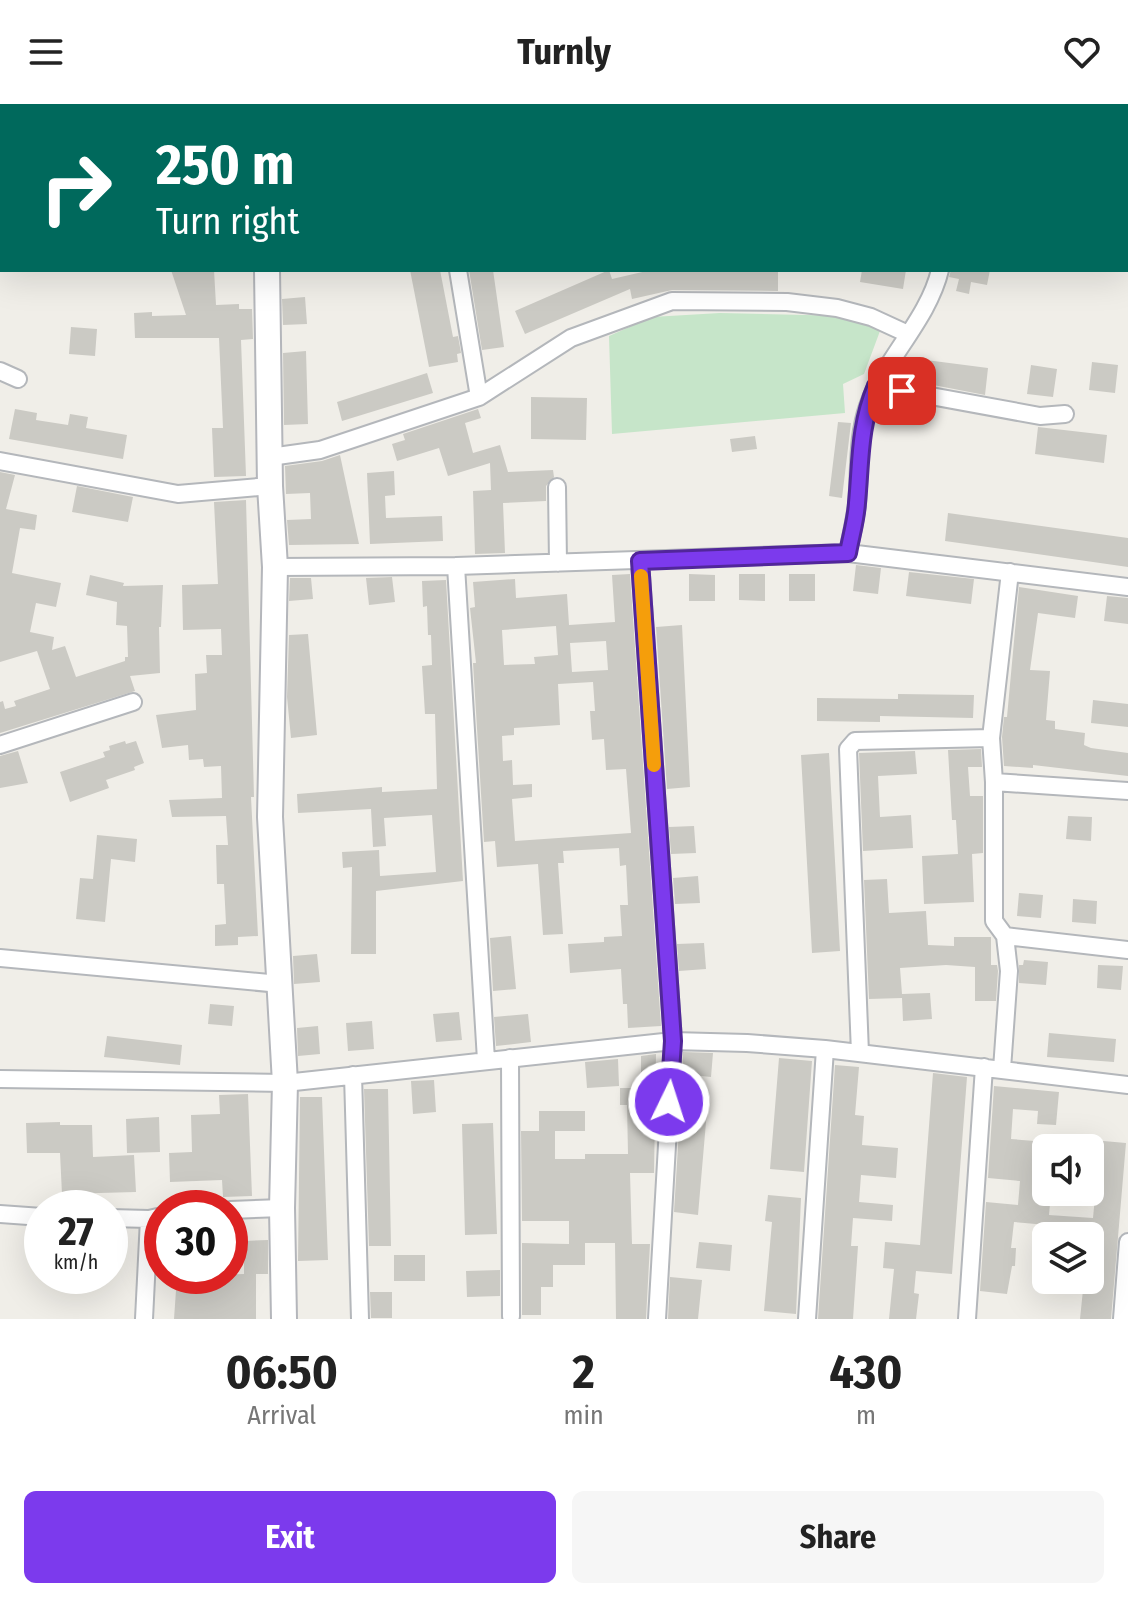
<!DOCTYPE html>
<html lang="en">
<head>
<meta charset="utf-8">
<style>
	:root { --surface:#fff; --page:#f6f6f6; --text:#222; --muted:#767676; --accent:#7c3aed }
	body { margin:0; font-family:"Fira Sans Condensed",sans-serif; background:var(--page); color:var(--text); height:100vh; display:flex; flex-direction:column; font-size:30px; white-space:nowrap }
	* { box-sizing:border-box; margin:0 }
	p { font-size:26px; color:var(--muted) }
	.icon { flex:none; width:44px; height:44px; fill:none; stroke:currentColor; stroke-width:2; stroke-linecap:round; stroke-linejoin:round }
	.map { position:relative; height:1215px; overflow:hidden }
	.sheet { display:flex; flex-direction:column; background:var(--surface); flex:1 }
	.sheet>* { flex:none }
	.top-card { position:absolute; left:0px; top:0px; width:1128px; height:168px; box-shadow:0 8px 32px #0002; background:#00695c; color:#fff; overflow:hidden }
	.fabs { position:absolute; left:1032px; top:1030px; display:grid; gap:16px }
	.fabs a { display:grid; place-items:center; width:72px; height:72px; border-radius:12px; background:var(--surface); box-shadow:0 8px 32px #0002; font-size:40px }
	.speed { position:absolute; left:24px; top:1086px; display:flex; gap:16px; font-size:40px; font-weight:700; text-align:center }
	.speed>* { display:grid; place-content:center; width:104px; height:104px; border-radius:50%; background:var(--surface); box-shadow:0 8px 32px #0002; line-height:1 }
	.speed small { font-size:20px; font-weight:400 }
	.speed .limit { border:12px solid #d22; background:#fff; color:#111 }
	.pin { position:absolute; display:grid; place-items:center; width:68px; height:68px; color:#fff; margin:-34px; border-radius:16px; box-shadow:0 4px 12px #0006 }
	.me { position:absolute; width:88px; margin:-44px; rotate:4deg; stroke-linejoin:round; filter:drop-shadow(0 0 6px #0008) }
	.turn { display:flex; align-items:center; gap:28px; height:168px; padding:0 24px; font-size:36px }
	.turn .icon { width:104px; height:104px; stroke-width:2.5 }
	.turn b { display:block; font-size:56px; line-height:68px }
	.eta { display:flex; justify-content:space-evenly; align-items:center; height:136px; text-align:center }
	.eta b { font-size:48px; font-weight:700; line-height:56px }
	.action { display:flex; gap:16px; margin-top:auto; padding:16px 24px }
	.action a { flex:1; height:92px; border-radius:12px; background:var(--accent); color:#fff; font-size:32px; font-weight:700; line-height:92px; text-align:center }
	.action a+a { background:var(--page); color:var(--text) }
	header { display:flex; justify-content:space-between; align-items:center; height:104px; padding:0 24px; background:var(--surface); font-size:36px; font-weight:700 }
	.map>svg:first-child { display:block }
</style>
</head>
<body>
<header><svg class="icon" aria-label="menu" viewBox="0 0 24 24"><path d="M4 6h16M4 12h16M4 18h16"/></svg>Turnly<svg class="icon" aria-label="heart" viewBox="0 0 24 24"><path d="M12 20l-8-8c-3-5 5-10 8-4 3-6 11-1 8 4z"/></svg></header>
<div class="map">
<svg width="1128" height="1215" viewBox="0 0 1128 1215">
	<rect width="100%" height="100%" fill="#f0eee8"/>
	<path fill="#c6e5c9" d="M 720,209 L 848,212 L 880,227 L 864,270 L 843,280 L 845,309 L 612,330 L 609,232 L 652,213 Z"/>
	<path fill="#cbcac4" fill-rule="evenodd" d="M 171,166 L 214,166 L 216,201 L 239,200 L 239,205 L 252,205 L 253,235 L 241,236 L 246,372 L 214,373 L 212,324 L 223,324 L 219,234 L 135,234 L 134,209 L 152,208 L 152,212 L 186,211 Z
		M 410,166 L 440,166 L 453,233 L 458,232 L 461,249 L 457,250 L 458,258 L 429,263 Z
		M 469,166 L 493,166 L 504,243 L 482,246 Z
		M 609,166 L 612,175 L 651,166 L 778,166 L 778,187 L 672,186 L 632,195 L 630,185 L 525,230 L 515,207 Z
		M 862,166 L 906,166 L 903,185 L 860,178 Z
		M 951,166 L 990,166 L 987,181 L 971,178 L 969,190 L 956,187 L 959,175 L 949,173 Z
		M 305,193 L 307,220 L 283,221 L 282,195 Z
		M 71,223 L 97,225 L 95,252 L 69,250 Z
		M 306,247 L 308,320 L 284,321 L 283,249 Z
		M 926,256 L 988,264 L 985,291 L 923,279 Z
		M 1092,258 L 1118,261 L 1115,289 L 1089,286 Z
		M 1031,261 L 1057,265 L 1053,293 L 1027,290 Z
		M 427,269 L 433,289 L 342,317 L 337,298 Z
		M 531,293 L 587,294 L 586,336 L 531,335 Z
		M 15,305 L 37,309 L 36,316 L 68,321 L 70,310 L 88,313 L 86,324 L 127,331 L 123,355 L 9,335 Z
		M 478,305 L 481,314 L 465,319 L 473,349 L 500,341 L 508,368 L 553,366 L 554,373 L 546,382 L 546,397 L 503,399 L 505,449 L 475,450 L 473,387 L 491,386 L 490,359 L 448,372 L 439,344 L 397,357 L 392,340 L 405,336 L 403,330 Z
		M 838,318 L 851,319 L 842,394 L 829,392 Z
		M 1038,323 L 1107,331 L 1104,359 L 1035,350 Z
		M 755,332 L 757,345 L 732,348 L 730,335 Z
		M 340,351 L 359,440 L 289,441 L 287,416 L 311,415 L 310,389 L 286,390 L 285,362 L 322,357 Z
		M 394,367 L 395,391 L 385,392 L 386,414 L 442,412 L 443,437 L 370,440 L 367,369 Z
		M 0,368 L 15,371 L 6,405 L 37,411 L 35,426 L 20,424 L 12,469 L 61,479 L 56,503 L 36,499 L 30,528 L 54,533 L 52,546 L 65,542 L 76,573 L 125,557 L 125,553 L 128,553 L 127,522 L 116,521 L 117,498 L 86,491 L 90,471 L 124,479 L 123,482 L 163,481 L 161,523 L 159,523 L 160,569 L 130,572 L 135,587 L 0,629 L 0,598 L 3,597 L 5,605 L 16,602 L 14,597 L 50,585 L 37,547 L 0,558 Z
		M 77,382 L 133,393 L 128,418 L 72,408 Z
		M 246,396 L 254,693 L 251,693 L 258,832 L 238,833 L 238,841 L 215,842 L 215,821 L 226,820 L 224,780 L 217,780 L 216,741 L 228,741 L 226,712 L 172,713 L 169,696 L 222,694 L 221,662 L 204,663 L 203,655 L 189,656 L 188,641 L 162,644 L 156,611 L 196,606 L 195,570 L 207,569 L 206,551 L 222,551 L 221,525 L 183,526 L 182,481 L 218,480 L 214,398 Z
		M 948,409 L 1128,434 L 1128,463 L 945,437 Z
		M 856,461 L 881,464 L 878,490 L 853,487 Z
		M 909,468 L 974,475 L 971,500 L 906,492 Z
		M 630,470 L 661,922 L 628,924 L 627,900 L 623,900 L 621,865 L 570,869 L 568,840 L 604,838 L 604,833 L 622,832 L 620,801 L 628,801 L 626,761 L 620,762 L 619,744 L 563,747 L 564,759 L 558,759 L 563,830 L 543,831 L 538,760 L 497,763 L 495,737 L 484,738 L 473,559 L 476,559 L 470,504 L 475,503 L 473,478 L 515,475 L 516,494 L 567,490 L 569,521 L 615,518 L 612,471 ZM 556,522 L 558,551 L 534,553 L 535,560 L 504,561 L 502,526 ZM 606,537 L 608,566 L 572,568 L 570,539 ZM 593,578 L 595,607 L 590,607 L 592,636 L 604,635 L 606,666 L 626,665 L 631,729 L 515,737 L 512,695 L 532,693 L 532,680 L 513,681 L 512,656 L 503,657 L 502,632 L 514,631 L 514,624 L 560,621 L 558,580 Z
		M 689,470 L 715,471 L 715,497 L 689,497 Z
		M 739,470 L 765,470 L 765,497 L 739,496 Z
		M 789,470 L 815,470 L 815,497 L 789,497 Z
		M 392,473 L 395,498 L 369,501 L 366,474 Z
		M 290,474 L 311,474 L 313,495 L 289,497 Z
		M 446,476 L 463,777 L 376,787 L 376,850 L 351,850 L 352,763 L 343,764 L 342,748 L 379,746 L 380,772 L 436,768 L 432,711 L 384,714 L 386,742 L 373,743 L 371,705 L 298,709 L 297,690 L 382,683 L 382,688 L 437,685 L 435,610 L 425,610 L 422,562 L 432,561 L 431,531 L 428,531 L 427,502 L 423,503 L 422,477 Z
		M 1019,483 L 1078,492 L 1075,514 L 1038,509 L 1030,566 L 1050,567 L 1046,616 L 1055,617 L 1055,625 L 1085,629 L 1084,641 L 1091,644 L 1128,649 L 1128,672 L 1033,661 L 1033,664 L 1004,662 L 1002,633 L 1004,613 L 1007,613 Z
		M 1107,492 L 1128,494 L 1128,520 L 1104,517 Z
		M 682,521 L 690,683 L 667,685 L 656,523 Z
		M 308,530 L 317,631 L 291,634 L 287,593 L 289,531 Z
		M 898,590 L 974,591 L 973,614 L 880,612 L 880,618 L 817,617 L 817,594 L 898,595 Z
		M 1093,596 L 1128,600 L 1128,623 L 1091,619 Z
		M 125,637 L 126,640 L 136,637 L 144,659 L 134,663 L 135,666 L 106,676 L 109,684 L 70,698 L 60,668 L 105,653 L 103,648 L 110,646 L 109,642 Z
		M 981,645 L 982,663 L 968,663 L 970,692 L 983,692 L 983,749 L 972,750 L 974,798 L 924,800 L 922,752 L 958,750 L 956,716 L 952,716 L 948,646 Z
		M 18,647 L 28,679 L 0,684 L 0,652 Z
		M 915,647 L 917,670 L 878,672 L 880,713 L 911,711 L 913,744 L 863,747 L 859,649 Z
		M 829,649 L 840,847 L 812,849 L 801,651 Z
		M 1068,712 L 1092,713 L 1091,737 L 1066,735 Z
		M 694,722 L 696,749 L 671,750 L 669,723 Z
		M 97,731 L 137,735 L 135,758 L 111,755 L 105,818 L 76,815 L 80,774 L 93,775 Z
		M 698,772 L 700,799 L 675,800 L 673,774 Z
		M 887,775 L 889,809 L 926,807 L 928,841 L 954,842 L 954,833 L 991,833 L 991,861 L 997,861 L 998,867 L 996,897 L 975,897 L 975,863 L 946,861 L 900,864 L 902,890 L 930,889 L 932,915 L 903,917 L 902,894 L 869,895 L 864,776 Z
		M 1019,789 L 1043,791 L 1041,814 L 1017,812 Z
		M 1073,795 L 1097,797 L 1096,820 L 1072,818 Z
		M 511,832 L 516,885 L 493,887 L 490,834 Z
		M 704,839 L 706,865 L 679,867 L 677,840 Z
		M 317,850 L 320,878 L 294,880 L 293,852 Z
		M 1024,856 L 1048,858 L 1046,881 L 1019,879 L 1019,861 L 1023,861 Z
		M 1098,861 L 1123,862 L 1121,886 L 1097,884 Z
		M 210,900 L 234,902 L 232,922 L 208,920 Z
		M 459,908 L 462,936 L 436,938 L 433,910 Z
		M 528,910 L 531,938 L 496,942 L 494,913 Z
		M 372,917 L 374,945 L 348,947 L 346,919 Z
		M 318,922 L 320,950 L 298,952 L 297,924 Z
		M 1049,929 L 1116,935 L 1114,958 L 1047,953 Z
		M 107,932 L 182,941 L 180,961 L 104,953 Z
		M 683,948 L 713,949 L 711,973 L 682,970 Z
		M 656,950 L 654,1069 L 630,1069 L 632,1140 L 650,1140 L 646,1215 L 616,1215 L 615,1139 L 585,1139 L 585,1161 L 553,1161 L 553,1183 L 541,1183 L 541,1211 L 522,1211 L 522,1139 L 569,1140 L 569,1117 L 522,1117 L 521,1027 L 539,1027 L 539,1007 L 585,1007 L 585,1027 L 555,1027 L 555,1055 L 585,1055 L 585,1050 L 628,1050 L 627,1001 L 620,1001 L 620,984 L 641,984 L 641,952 Z
		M 779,954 L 812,957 L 804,1068 L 770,1065 Z
		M 618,955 L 619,982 L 587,984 L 585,958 Z
		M 835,961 L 859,963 L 855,1011 L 864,1012 L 862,1041 L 898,1044 L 896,1074 L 861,1071 L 859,1098 L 893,1101 L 892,1117 L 853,1114 L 851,1142 L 858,1142 L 853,1215 L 818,1215 Z
		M 933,969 L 967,973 L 952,1170 L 916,1167 L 914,1189 L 919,1190 L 916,1215 L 889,1215 L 894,1165 L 883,1164 L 885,1138 L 920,1141 Z
		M 434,976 L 436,1008 L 413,1010 L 411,977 Z
		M 994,982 L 1059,988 L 1056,1021 L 1037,1020 L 1038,1007 L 1013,1005 L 1011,1035 L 1034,1037 L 1033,1049 L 1046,1050 L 1046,1088 L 1051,1088 L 1049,1111 L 1093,1114 L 1096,1082 L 1090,1081 L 1092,1036 L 1126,1039 L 1111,1215 L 1080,1215 L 1084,1176 L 1090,1176 L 1090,1132 L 1046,1132 L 1047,1121 L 1014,1118 L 1011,1144 L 1016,1144 L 1015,1162 L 1012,1162 L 1007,1190 L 980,1187 L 986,1098 L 1018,1101 L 1020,1077 L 988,1074 Z
		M 364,985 L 388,985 L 391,1142 L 369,1142 Z
		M 248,990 L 252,1092 L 223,1093 L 222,1076 L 170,1078 L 169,1049 L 192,1048 L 191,1011 L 220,1010 L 219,991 Z
		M 300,993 L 322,993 L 328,1156 L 298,1157 Z
		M 681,993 L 708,995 L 698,1111 L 674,1108 Z
		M 159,1013 L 160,1048 L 127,1049 L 126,1015 Z
		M 60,1018 L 60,1021 L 92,1021 L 93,1053 L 134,1051 L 136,1088 L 62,1090 L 60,1049 L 27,1049 L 26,1019 Z
		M 493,1019 L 497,1130 L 465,1131 L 462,1020 Z
		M 768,1091 L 801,1094 L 796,1210 L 764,1207 L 772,1118 L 765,1117 Z
		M 268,1136 L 268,1170 L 256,1170 L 256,1215 L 174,1215 L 177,1172 L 244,1170 L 244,1137 Z
		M 699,1138 L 732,1141 L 730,1167 L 696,1164 Z
		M 394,1151 L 425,1151 L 425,1177 L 394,1177 Z
		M 500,1166 L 500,1192 L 467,1193 L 466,1167 Z
		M 670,1173 L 702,1176 L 698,1215 L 668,1215 Z
		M 370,1188 L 392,1188 L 392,1214 L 371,1214 Z"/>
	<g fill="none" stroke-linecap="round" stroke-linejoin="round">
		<g stroke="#b4b7bb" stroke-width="20">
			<path id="street" d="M 428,0 L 429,2
				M 683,0 L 683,2
				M 181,2 L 181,0
				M 458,166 L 479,293
				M 0,267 L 18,275
				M 876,282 L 1040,312 L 1065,310
				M 270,353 L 320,346 L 479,293 L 571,234 L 672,197 L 787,198 L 837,204 L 871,213 L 908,230
				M 0,357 L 178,390 L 270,382
				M 557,383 L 558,459
				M 848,449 C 851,433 855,416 857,400 C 860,368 857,333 868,302 C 885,254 928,216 940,166
				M 640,457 L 673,937 L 657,1215
				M 456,462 L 486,956
				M 275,463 L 456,462 L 848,449 L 1128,483
				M 0,641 L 133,598
				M 994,678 L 1128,687
				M 1005,832 L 1128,846
				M 0,854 L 280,880
				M 860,949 L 848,645 L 855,637 L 991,634
				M 510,954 L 511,1212
				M 1002,965 L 1009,867 L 1005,832 L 994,817 L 994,678 L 991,634 L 1010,468
				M 353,971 L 360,1215
				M 0,975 L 285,979 L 673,937 L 747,939 L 825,945 L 1128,981
				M 230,1106 L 282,1104
				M 0,1110 L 42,1113
				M 110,1114 L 149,1115 L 162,1112
				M 144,1215 L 149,1115
				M 807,1215 L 825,945
				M 967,1215 L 984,963
				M 1122,1215 L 1128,1138"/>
		</g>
		<g stroke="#b4b6bb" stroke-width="28">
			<path id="secondary" d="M 261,0 L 261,2
				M 828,0 L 842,2
				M 1126,17 L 1128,17
				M 267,166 L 270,382 L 275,463 L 270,713 L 285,979 L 282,1104 L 284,1215"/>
		</g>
		<use href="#street" stroke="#fff" stroke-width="16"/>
		<use href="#secondary" stroke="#fff" stroke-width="24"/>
	</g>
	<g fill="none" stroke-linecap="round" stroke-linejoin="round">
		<g stroke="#51269a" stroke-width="20">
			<path id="route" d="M 669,998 L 673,937 L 640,457 L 848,449 C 851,432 856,416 857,399 C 861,357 859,322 876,282 L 902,287"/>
		</g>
		<use href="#route" stroke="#7c3aed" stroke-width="14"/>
		<path stroke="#f59e0b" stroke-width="14" d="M 641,472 L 654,661"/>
	</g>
</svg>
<div class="fabs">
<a><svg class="icon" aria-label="sound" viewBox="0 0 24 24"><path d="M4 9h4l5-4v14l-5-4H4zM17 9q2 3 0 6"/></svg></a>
<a><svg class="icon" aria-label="layers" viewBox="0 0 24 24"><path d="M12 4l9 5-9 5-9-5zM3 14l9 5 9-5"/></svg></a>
</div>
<div class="speed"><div>27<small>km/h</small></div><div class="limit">30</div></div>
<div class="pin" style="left:902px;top:287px;background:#d93025"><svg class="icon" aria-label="arrive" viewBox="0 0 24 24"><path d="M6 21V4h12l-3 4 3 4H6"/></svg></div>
<svg class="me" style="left:669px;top:998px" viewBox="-20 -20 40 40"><circle r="17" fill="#7c3aed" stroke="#fff" stroke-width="3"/><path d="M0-11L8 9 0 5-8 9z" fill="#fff"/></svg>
<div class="top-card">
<div class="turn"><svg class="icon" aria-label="right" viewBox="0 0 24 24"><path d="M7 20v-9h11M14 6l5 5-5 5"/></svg><div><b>250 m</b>Turn right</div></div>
</div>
</div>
<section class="sheet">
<div class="eta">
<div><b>06:50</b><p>Arrival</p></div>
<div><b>2</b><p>min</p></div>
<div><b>430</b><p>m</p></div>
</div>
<div class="action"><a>Exit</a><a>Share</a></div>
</section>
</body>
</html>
